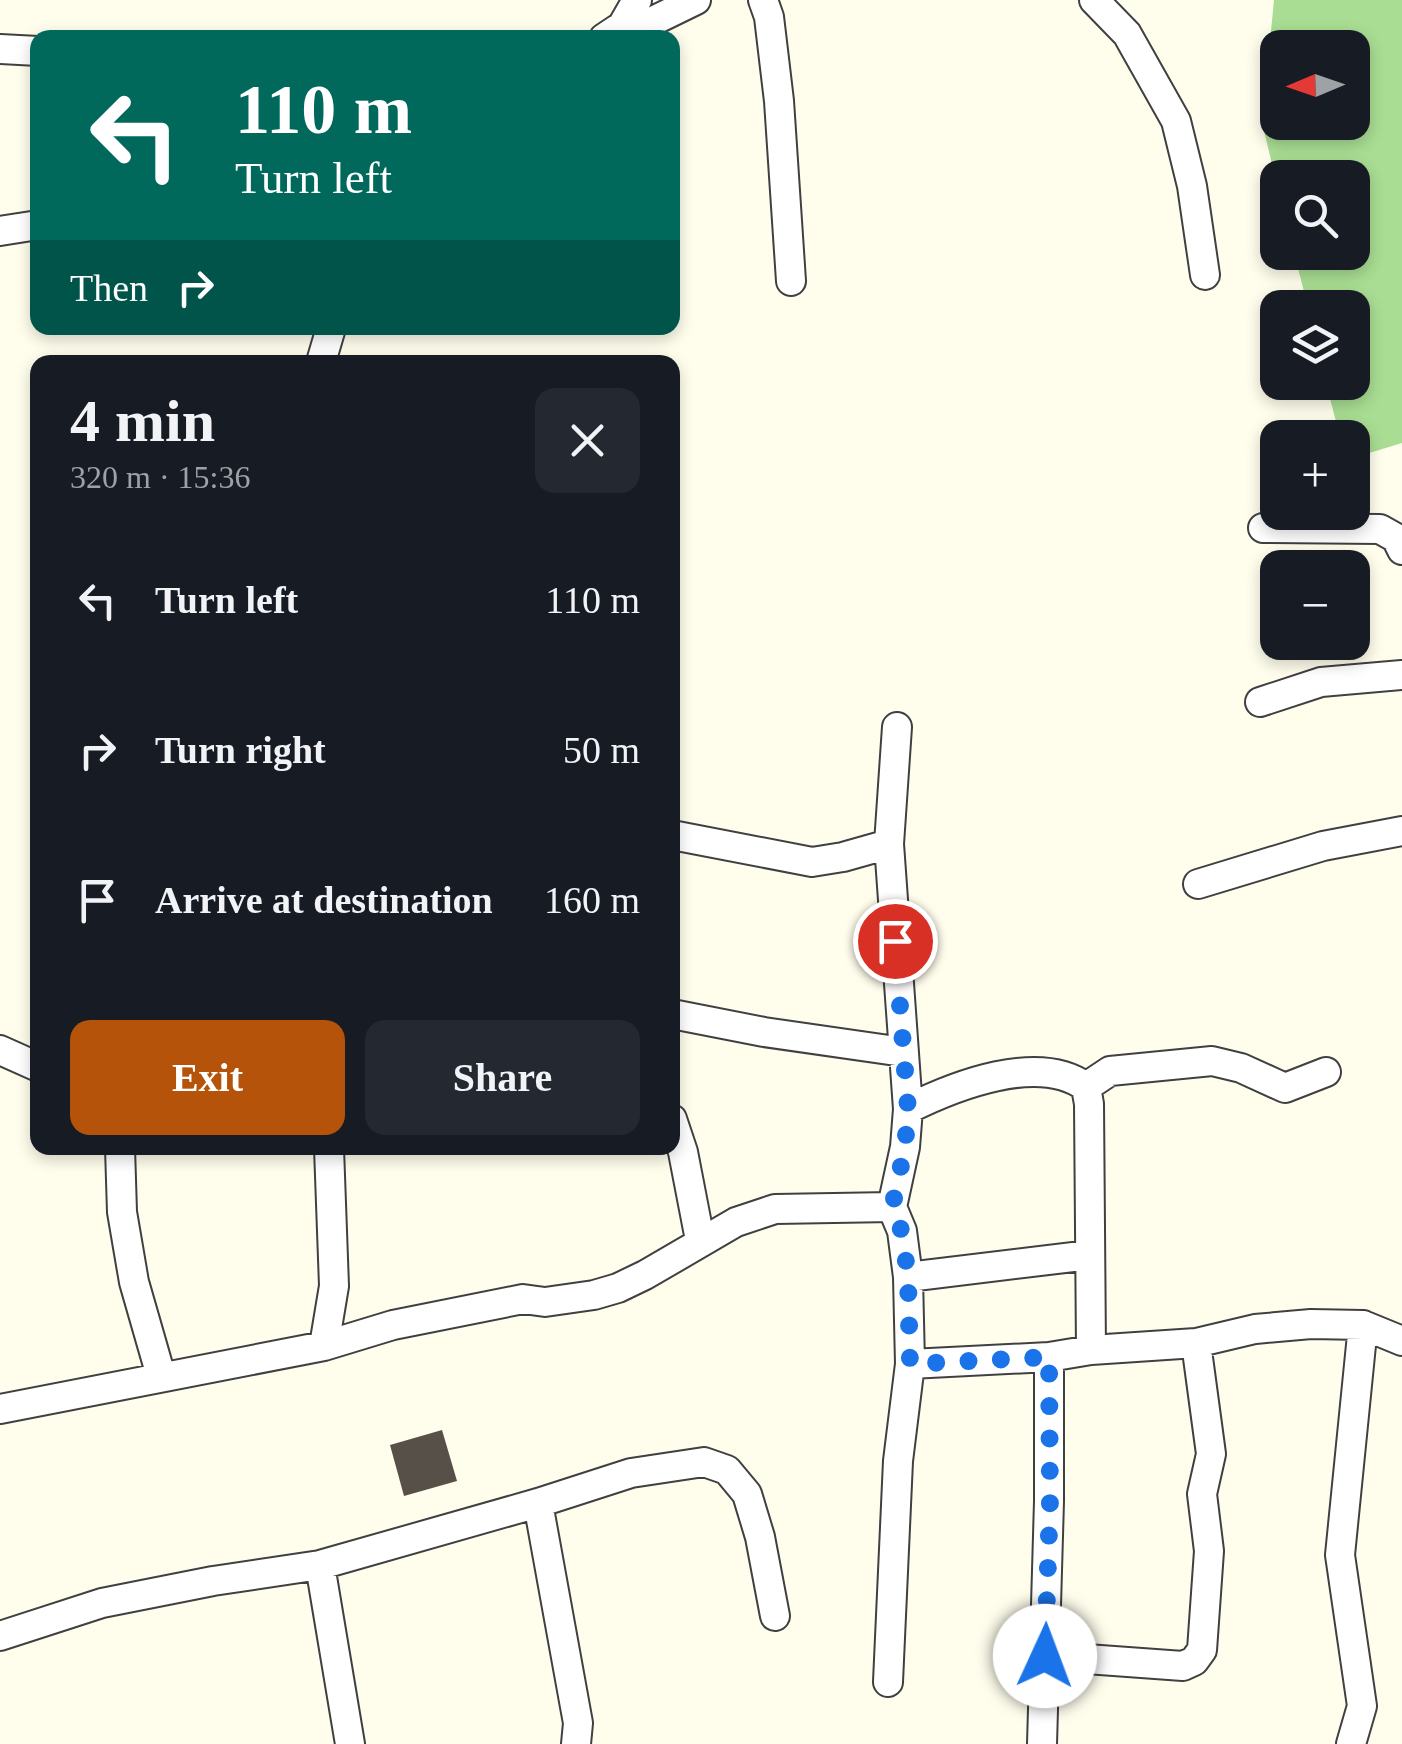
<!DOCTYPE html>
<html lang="en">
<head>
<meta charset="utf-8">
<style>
	:root { --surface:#171b24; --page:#242831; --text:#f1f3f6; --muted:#9ea1a6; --accent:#b45309 }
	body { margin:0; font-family:Georgia,serif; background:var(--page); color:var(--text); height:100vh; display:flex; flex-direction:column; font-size:38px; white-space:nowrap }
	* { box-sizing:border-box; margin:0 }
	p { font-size:32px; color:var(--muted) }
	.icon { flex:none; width:55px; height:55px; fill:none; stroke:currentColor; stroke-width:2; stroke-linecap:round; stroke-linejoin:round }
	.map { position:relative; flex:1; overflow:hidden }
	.drawer { position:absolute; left:30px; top:355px; width:650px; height:800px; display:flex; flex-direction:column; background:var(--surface); border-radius:20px; box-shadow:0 5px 15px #0003 }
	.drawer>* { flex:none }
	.hud { position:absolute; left:30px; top:30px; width:650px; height:305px; border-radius:20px; box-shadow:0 5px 15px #0003; background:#00695c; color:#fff; overflow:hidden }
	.needle { width:65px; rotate:268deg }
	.buttons { position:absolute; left:1260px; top:30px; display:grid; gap:20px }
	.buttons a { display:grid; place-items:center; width:110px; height:110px; border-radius:20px; background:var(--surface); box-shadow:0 5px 15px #0003; font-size:50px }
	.pin { position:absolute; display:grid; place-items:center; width:85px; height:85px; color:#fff; margin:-42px; border:5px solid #fff; border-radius:50%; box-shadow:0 2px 10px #0007 }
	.me { position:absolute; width:110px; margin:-55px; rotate:2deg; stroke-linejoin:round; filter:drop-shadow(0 0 8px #0008) }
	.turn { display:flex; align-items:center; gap:35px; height:210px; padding:0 40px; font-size:45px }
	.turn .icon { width:130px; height:130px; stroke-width:2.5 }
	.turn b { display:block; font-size:70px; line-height:85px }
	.then { display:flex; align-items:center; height:95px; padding:0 40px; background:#0003; gap:20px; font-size:38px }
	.round { display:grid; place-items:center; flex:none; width:105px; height:105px; border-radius:20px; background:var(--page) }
	.headline { display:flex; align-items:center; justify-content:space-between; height:170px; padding:0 40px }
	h1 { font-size:60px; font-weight:800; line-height:75px }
	.button { display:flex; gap:20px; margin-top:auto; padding:20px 40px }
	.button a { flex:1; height:115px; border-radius:20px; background:var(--accent); color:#fff; font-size:40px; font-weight:800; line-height:115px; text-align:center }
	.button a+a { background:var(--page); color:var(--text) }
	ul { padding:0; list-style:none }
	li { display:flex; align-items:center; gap:30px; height:150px; padding:0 40px }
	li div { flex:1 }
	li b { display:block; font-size:38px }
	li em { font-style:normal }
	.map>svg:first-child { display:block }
</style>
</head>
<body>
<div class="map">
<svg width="1402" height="1744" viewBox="0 0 1402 1744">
	<rect width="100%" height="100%" fill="#fffeed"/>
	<path fill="#a9dd93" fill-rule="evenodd" d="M 1274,0 L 1402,0 L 1402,443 L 1353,458 L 1352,438 L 1340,437 L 1326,383 L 1352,382 L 1352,308 L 1308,307 L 1294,253 L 1352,252 L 1352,178 L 1278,178 L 1277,184 L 1262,123 ZM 1278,48 L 1352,48 L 1352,122 L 1278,122 Z"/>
	<path fill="#565049" d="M 442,1430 L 457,1481 L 404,1496 L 390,1445 Z"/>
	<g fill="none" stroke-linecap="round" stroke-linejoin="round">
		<g stroke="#404040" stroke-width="32">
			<path id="minor" d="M 763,0 L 769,17 L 779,101 L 791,281
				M 1094,0 L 1127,34 L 1176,121 L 1192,186 L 1205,275
				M 622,26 L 637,0
				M 604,38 L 622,26 L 653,21 L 696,0
				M 0,49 L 38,51
				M 0,231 L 38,225
				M 321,362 L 331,328
				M 1263,528 L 1380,529 L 1396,538 L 1402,550
				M 1260,702 L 1321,682 L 1402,675
				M 672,835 L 812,862 L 843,857 L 889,844
				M 1198,884 L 1323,846 L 1402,831
				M 672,1014 L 764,1032 L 903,1052
				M 0,1050 L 38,1067
				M 1086,1087 L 1110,1071 L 1212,1061 L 1241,1068 L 1285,1088 L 1326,1072
				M 908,1109 C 954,1086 1039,1052 1086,1087 L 1089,1104 L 1091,1350
				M 672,1119 L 683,1152 L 700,1240
				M 120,1148 L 122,1212 L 134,1282 L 161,1376
				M 908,1277 L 1090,1255
				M 324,1346 L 334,1286 L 329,1148
				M 910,1364 L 1049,1357 L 1091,1350 L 1196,1343 L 1255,1329 L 1311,1324 L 1363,1325 L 1402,1341
				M 0,1409 L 324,1346 L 393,1325 L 523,1299 L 545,1302 L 594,1295 L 618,1288 L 645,1275 L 736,1222 L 775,1209 L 892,1207
				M 538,1503 L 578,1723 L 576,1744
				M 320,1565 L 350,1744
				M 0,1636 L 102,1603 L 213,1581 L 320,1565 L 538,1503 L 631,1473 L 704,1462 L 727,1470 L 747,1494 L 760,1537 L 775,1616
				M 1045,1656 L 1183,1666 L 1194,1661 L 1202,1650 L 1209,1551 L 1202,1494 L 1211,1454 L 1196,1343
				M 888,1682 L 898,1461 L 910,1364 L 908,1277 L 902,1231 L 892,1207 L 905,1147 L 908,1109 L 889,844 L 897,727
				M 1042,1744 L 1049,1501 L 1049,1357
				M 1351,1744 L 1362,1706 L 1340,1555 L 1363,1325"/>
		</g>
		<use href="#minor" stroke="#fff" stroke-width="28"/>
	</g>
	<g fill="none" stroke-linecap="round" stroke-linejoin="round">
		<path stroke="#1a73e8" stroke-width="18" stroke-dasharray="0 32.4" d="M 895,941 L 908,1109 L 905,1147 L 892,1208 L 902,1232 L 908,1277 L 910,1364 L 1049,1357 L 1050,1501 L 1045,1656"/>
	</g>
</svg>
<div class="buttons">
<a><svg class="needle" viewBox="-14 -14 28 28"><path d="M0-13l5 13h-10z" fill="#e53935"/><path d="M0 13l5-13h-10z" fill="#9ea1a6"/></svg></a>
<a><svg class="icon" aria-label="search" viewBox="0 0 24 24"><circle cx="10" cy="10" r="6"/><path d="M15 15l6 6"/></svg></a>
<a><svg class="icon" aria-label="layers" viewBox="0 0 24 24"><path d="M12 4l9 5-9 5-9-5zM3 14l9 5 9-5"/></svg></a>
<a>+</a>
<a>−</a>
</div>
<div class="pin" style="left:895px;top:941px;background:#d93025"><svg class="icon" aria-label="arrive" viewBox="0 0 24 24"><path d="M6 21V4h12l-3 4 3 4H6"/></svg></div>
<svg class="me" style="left:1045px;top:1656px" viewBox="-20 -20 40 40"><circle r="19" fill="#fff"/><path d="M0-13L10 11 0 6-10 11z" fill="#1a73e8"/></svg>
<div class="hud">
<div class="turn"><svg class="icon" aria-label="left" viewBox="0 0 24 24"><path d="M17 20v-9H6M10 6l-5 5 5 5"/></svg><div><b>110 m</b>Turn left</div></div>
<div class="then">Then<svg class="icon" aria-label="right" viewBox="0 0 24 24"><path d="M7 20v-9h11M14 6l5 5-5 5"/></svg></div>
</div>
<section class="drawer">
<div class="headline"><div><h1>4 min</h1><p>320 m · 15:36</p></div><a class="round"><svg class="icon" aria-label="close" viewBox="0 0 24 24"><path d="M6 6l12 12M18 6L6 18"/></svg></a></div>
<ul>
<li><svg class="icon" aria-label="left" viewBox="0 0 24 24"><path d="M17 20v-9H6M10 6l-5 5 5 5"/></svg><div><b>Turn left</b></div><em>110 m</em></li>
<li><svg class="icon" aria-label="right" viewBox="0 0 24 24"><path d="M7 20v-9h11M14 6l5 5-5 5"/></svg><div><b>Turn right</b></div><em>50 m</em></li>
<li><svg class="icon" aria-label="arrive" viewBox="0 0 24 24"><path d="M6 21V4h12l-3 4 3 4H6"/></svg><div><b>Arrive at destination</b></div><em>160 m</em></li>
</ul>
<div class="button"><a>Exit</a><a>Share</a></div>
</section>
</div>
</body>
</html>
